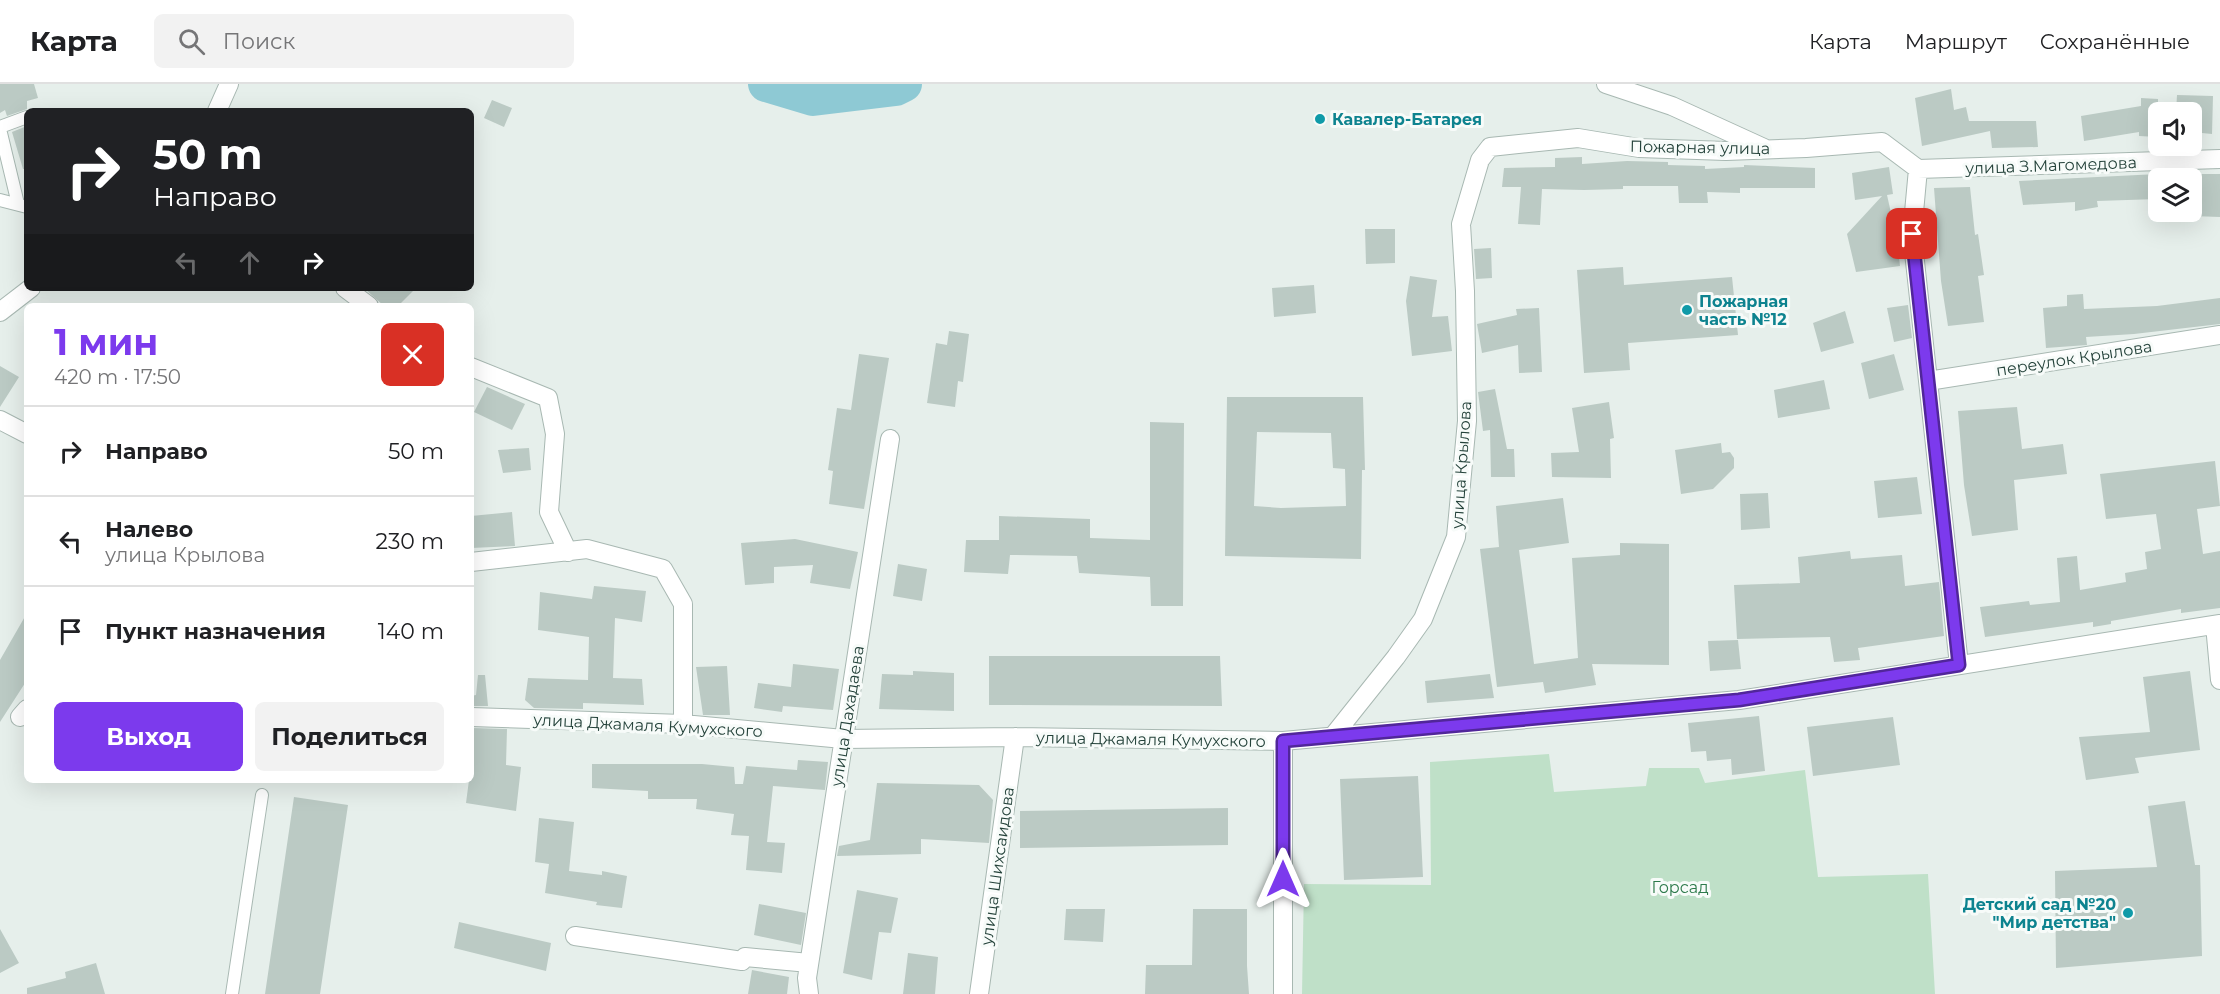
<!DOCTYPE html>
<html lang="ru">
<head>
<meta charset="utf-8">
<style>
	:root { --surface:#fff; --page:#f2f2f2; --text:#202124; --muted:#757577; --line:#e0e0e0; --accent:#7c3aed }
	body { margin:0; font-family:Montserrat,sans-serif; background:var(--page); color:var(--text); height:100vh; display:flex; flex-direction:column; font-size:22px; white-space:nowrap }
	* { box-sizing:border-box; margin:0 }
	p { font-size:20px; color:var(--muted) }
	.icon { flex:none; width:33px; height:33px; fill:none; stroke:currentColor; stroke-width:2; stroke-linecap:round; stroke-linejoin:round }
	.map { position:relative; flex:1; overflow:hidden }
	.drawer { position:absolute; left:24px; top:219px; width:450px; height:480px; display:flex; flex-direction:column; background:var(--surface); border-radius:9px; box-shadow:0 6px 24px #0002 }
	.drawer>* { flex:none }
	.banner { position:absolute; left:24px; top:24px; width:450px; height:183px; border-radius:9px; box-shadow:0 6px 24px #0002; background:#202124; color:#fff; overflow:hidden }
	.tools { position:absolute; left:2148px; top:18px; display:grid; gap:12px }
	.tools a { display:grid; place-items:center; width:54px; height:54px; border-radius:9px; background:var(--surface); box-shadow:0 6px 24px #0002; font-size:30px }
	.pin { position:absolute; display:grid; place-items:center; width:51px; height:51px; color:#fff; margin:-26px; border-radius:12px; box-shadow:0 3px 9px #0006 }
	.me { position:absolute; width:66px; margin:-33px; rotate:0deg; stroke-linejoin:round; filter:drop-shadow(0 0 4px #0008) }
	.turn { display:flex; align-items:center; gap:21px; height:126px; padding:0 30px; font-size:27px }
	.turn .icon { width:78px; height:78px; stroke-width:2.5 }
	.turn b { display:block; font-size:42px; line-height:51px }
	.lanes { display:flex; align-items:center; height:57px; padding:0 30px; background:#0003; justify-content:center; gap:30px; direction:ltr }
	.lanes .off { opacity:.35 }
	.round { display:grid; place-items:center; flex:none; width:63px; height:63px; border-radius:9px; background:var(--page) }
	.headline { display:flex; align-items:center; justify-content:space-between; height:102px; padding:0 30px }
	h1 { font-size:36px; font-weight:700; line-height:45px; color:var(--accent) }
	.action { display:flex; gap:12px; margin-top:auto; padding:12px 30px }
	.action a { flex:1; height:69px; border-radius:9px; background:var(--accent); color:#fff; font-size:24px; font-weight:700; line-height:69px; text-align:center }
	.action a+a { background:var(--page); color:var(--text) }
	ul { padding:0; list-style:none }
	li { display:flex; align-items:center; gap:18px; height:90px; padding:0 30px; border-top:2px solid var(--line) }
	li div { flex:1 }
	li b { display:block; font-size:22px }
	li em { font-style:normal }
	header { display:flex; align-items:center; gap:36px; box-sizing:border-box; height:84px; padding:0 30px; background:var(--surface); border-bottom:2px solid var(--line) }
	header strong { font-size:28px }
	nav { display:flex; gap:33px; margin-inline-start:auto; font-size:21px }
	.search { width:420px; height:54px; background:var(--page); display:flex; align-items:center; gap:15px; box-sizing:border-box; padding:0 21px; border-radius:9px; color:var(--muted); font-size:22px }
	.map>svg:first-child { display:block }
</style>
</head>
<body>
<header>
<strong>Карта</strong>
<div class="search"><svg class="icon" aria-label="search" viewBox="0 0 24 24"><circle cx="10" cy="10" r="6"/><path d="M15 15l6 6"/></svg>Поиск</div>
<nav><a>Карта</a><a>Маршрут</a><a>Сохранённые</a></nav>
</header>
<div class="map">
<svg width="2220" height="910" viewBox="0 0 2220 910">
	<rect width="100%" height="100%" fill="#e6efeb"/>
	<path fill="#bfe0c8" d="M 1549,670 L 1554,708 L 1646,702 L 1649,684 L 1699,684 L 1705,699 L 1805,686 L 1818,793 L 1928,790 L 1935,910 L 1302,910 L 1304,800 L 1431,801 L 1430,678 Z"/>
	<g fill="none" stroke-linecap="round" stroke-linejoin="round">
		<path stroke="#8ec9d4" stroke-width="36" d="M 766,0 L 813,14 L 896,4 L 904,0"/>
	</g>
	<path fill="#bbcac4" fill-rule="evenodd" d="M 0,0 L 34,0 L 38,14 L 27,17 L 27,25 L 7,32 L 5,26 L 0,29 Z
		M 1951,5 L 1954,26 L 1966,23 L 1969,37 L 2036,37 L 2038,63 L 1992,64 L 1990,47 L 1922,62 L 1915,14 Z
		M 2177,11 L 2213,12 L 2212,50 L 2192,48 L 2192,28 L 2176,28 Z
		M 2141,14 L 2158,15 L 2158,53 L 2139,52 L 2139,48 L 2084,57 L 2081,32 L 2141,22 Z
		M 492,16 L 512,24 L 504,43 L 484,34 Z
		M 27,42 L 27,85 L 23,85 L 12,48 Z
		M 1582,73 L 1582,80 L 1627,77 L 1668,78 L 1668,81 L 1705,82 L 1705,85 L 1744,83 L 1744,81 L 1815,84 L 1815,104 L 1740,104 L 1740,109 L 1707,108 L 1708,119 L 1679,119 L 1678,102 L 1623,102 L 1623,105 L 1584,106 L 1542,105 L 1540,141 L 1518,140 L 1521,103 L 1502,103 L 1504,84 L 1555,83 L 1555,74 Z
		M 1889,83 L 1893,110 L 1887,111 L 1897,156 L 1900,182 L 1856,188 L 1847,150 L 1882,112 L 1855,116 L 1852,89 Z
		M 2158,90 L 2158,115 L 2097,117 L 2098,123 L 2075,127 L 2075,118 L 2023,121 L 2019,97 Z
		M 2192,90 L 2220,90 L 2220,133 L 2192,132 Z
		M 1970,103 L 1975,151 L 1978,150 L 1984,191 L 1978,192 L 1984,238 L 1948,242 L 1941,197 L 1934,104 Z
		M 1365,145 L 1395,145 L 1395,179 L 1366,180 Z
		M 1491,164 L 1492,194 L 1476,195 L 1474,165 Z
		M 1623,183 L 1624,201 L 1732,193 L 1738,251 L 1628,259 L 1630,286 L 1584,289 L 1577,186 Z
		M 1410,192 L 1437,196 L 1432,233 L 1448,232 L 1452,267 L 1412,272 L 1406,217 Z
		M 1314,201 L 1316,229 L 1274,233 L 1272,204 Z
		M 364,204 L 416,204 L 398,222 L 384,222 Z
		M 2083,210 L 2084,225 L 2157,222 L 2220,214 L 2220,240 L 2134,250 L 2086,253 L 2087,261 L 2046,264 L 2043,224 L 2067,222 L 2067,211 Z
		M 1908,221 L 1912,254 L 1894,258 L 1887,224 Z
		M 1539,224 L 1542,288 L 1519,289 L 1518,261 L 1482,269 L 1477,240 L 1517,231 L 1516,225 Z
		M 1845,227 L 1854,259 L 1821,268 L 1813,239 Z
		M 949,247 L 969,250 L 963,298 L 958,297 L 955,323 L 927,319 L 936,259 L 947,261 Z
		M 859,270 L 889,274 L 864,425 L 829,420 L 833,387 L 828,386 L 837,324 L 851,326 Z
		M 1894,270 L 1904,306 L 1869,315 L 1861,279 Z
		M 0,282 L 19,293 L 0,323 Z
		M 1824,296 L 1830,325 L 1778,334 L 1774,306 Z
		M 487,303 L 525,320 L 512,346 L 474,328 Z
		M 1495,305 L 1507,365 L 1514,365 L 1515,393 L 1491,393 L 1490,346 L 1483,347 L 1478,308 Z
		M 1227,313 L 1363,313 L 1365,386 L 1362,386 L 1361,475 L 1225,472 ZM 1257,348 L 1331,349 L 1333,384 L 1345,385 L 1346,422 L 1281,424 L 1254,422 Z
		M 1609,318 L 1614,354 L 1610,355 L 1611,394 L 1552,393 L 1551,369 L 1579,368 L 1572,324 Z
		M 2017,323 L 2022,365 L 2063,360 L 2067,390 L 2014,396 L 2018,446 L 1972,452 L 1964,401 L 1958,327 Z
		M 1150,338 L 1184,339 L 1183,522 L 1151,522 L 1150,493 L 1079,489 L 1077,472 L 1010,471 L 1008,490 L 964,488 L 966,456 L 999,456 L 999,432 L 1090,435 L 1090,454 L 1150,456 Z
		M 1721,359 L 1722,369 L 1730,368 L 1734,374 L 1734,384 L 1713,405 L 1681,410 L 1675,366 Z
		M 529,364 L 531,386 L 503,389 L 498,366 Z
		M 2215,377 L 2220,422 L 2197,425 L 2203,470 L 2220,467 L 2220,524 L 2181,529 L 2181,525 L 2111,537 L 2111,540 L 2093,543 L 2093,538 L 1985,553 L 1980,523 L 2029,517 L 2030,521 L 2060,518 L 2057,474 L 2077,472 L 2080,506 L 2126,498 L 2125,489 L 2147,485 L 2145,468 L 2161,465 L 2156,430 L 2106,435 L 2100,390 Z
		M 1917,393 L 1922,430 L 1878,434 L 1874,397 Z
		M 1768,409 L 1770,444 L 1741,446 L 1740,410 Z
		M 1563,414 L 1569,459 L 1519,466 L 1534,580 L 1578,574 L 1572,474 L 1620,471 L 1620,459 L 1669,460 L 1669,581 L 1592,580 L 1596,601 L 1545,609 L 1543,598 L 1497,603 L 1480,465 L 1499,463 L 1496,422 Z
		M 512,428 L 515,462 L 471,464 L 471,432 Z
		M 795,455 L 858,468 L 850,505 L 810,499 L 813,481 L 774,483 L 774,499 L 745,501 L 741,459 Z
		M 1850,467 L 1851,475 L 1902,471 L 1905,502 L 1939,498 L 1944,552 L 1858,564 L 1860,576 L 1834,578 L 1830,553 L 1737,555 L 1734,501 L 1800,499 L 1798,473 Z
		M 898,480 L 927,485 L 922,517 L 893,512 Z
		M 594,502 L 646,507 L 642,538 L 615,534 L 613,594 L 642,595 L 644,621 L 583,619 L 583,625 L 534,624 L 525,616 L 528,594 L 588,596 L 589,553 L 538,546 L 540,508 L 592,515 Z
		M 27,529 L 27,596 L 0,638 L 0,576 Z
		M 1738,556 L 1741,585 L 1710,587 L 1708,557 Z
		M 989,572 L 1220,572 L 1222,622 L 989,621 Z
		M 793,580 L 839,585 L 833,626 L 783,622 L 782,628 L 754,624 L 758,599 L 791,603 Z
		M 727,582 L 730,631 L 703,631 L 696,583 Z
		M 913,587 L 954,589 L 954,627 L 879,625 L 882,590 L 913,591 Z
		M 2190,587 L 2200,666 L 2135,674 L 2139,689 L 2086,696 L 2079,653 L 2150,648 L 2143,593 Z
		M 1490,590 L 1494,614 L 1427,619 L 1425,597 Z
		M 478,591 L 485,591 L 488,622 L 471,622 L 471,612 L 476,611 Z
		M 1759,632 L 1765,687 L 1732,691 L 1731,675 L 1707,677 L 1706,667 L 1691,668 L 1688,639 Z
		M 1893,633 L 1900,681 L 1813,692 L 1807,643 Z
		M 472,644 L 507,645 L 506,681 L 521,683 L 516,727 L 466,719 L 469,696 L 471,696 Z
		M 798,676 L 828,678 L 827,687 L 825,706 L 773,702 L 767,758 L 785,759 L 782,789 L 746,786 L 749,752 L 731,751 L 734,730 L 696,725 L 697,715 L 648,715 L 648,707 L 592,704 L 592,680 L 702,680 L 734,683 L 735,700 L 743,700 L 746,682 L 797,686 Z
		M 1418,692 L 1423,793 L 1344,796 L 1340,695 Z
		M 877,699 L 979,701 L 993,716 L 989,759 L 921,755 L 921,770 L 837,772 L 839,762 L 870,756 Z
		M 294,713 L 348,721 L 320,910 L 265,910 Z
		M 2185,717 L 2195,781 L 2200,781 L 2202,872 L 2056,884 L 2055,787 L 2157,783 L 2148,722 Z
		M 1228,724 L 1228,761 L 1020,764 L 1020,727 Z
		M 539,734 L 574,738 L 569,787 L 602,791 L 602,787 L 627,792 L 622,824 L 596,821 L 597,818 L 545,809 L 549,780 L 535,778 Z
		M 857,806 L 898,814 L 891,849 L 879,848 L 872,896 L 843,889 Z
		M 759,820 L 806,829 L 801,861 L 754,851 Z
		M 1066,825 L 1105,825 L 1103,858 L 1064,856 Z
		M 1193,825 L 1247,825 L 1247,882 L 1249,910 L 1145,910 L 1146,881 L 1192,881 Z
		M 459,838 L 551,859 L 546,887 L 454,864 Z
		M 0,845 L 19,879 L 0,889 Z
		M 908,869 L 938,873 L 935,910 L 903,910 Z
		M 96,879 L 105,910 L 27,910 L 27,904 L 66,894 L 65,888 Z
		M 752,886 L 789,893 L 787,910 L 748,910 Z"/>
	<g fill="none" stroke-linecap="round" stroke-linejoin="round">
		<g stroke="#a8b8b2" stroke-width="14">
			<path id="service" d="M 0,43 L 27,33
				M 0,45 L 18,120
				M 0,116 L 27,123
				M 232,910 L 262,711"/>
		</g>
		<g stroke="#a8b8b2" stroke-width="20">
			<path id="minor" d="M 1606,0 L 1672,22 L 1764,64
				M 217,27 L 229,0
				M 1918,85 L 1912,150 L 1959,581
				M 1918,85 L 2220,75
				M 345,204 L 369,222
				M 0,228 L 31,204
				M 471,283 L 548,314 L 555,350 L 549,428 L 568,468
				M 1928,297 L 2220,251
				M 0,336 L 27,350
				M 471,478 L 587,465 L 663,485 L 683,520 L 683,640
				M 2215,541 L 2220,596
				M 20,633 L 27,625
				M 471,633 L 683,640 L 843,655 L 1015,653 L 1283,657 L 1739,616 L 2220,540
				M 1333,652 L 1396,573 L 1423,535 L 1456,453 L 1467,337 L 1465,207 L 1461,140 L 1480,76 L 1490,63 L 1578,54 L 1639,64 L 1726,67 L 1806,64 L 1882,58 L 1918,85
				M 575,852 L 742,877 L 745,873 L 809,879
				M 809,910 L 807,894 L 890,355
				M 979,910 L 1015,653
				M 1283,910 L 1283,657"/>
		</g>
		<use href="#service" stroke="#fff" stroke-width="12"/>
		<use href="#minor" stroke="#fff" stroke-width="18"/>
	</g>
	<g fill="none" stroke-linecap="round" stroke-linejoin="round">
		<g stroke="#51269a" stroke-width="15">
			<path id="route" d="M 1283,795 L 1283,657 L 1739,616 L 1959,581 L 1912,150"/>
		</g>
		<use href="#route" stroke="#7c3aed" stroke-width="10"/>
	</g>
	<g fill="#0f9aa8" stroke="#f7fbf9" stroke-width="2">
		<circle cx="1320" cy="35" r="6"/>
		<circle cx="1687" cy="226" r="6"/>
		<circle cx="2128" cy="829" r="6"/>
	</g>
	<g text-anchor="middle" stroke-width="6" stroke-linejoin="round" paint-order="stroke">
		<g font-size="16" font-weight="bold" fill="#0d838f" stroke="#f7fbf9" text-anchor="start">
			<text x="1332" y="41">Кавалер-Батарея</text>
			<text x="1699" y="223">Пожарная<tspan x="1699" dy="18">часть №12</tspan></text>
			<text x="2116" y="826" text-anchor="end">Детский сад №20<tspan x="2116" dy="18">"Мир детства"</tspan></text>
		</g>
		<g font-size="16" fill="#24423a" stroke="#f7fbf9">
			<text transform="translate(1700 63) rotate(1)" y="6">Пожарная улица</text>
			<text transform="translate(2051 81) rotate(-2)" y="6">улица З.Магомедова</text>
			<text transform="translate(2074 274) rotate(-9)" y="6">переулок Крылова</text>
			<text transform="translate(1461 381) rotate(-86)" y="6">улица Крылова</text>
			<text transform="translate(847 632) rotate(-81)" y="6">улица Дахадаева</text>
			<text transform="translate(648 641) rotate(3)" y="6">улица Джамаля Кумухского</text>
			<text transform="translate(1151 655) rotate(1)" y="6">улица Джамаля Кумухского</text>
			<text transform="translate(997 782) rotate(-82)" y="6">улица Шихсаидова</text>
		</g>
		<g font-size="16" fill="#2d7a4b" stroke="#f7fbf9">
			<text x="1680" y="809">Горсад</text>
		</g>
	</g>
</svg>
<div class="tools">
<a><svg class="icon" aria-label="sound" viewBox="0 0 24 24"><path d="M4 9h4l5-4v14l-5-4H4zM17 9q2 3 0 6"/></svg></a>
<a><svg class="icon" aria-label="layers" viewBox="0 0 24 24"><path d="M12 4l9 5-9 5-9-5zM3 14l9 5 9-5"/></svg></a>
</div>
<div class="pin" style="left:1912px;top:150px;background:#d93025"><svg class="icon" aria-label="arrive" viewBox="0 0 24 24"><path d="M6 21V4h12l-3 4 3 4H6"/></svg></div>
<svg class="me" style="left:1283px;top:795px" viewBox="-20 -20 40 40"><path d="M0-17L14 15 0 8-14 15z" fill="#7c3aed" stroke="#fff" stroke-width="4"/></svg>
<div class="banner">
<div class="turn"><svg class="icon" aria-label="right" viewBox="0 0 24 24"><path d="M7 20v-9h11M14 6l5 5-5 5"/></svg><div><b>50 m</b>Направо</div></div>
<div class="lanes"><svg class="icon off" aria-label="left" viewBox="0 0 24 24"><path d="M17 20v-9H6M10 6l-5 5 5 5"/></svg><svg class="icon off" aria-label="ahead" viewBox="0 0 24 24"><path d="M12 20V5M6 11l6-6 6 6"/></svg><svg class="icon" aria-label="right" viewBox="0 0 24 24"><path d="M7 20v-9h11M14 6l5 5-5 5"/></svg></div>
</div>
<section class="drawer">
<div class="headline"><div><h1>1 мин</h1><p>420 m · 17:50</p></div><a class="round" style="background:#d93025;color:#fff"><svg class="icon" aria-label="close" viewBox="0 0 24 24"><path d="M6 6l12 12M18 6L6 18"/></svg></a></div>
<ul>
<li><svg class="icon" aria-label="right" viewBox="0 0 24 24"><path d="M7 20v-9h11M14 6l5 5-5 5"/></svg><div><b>Направо</b></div><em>50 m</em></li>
<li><svg class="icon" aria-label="left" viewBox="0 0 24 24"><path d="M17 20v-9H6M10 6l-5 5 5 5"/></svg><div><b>Налево</b><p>улица Крылова</p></div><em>230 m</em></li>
<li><svg class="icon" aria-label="arrive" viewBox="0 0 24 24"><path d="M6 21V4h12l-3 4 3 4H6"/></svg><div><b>Пункт назначения</b></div><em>140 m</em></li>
</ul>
<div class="action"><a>Выход</a><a>Поделиться</a></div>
</section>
</div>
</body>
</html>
